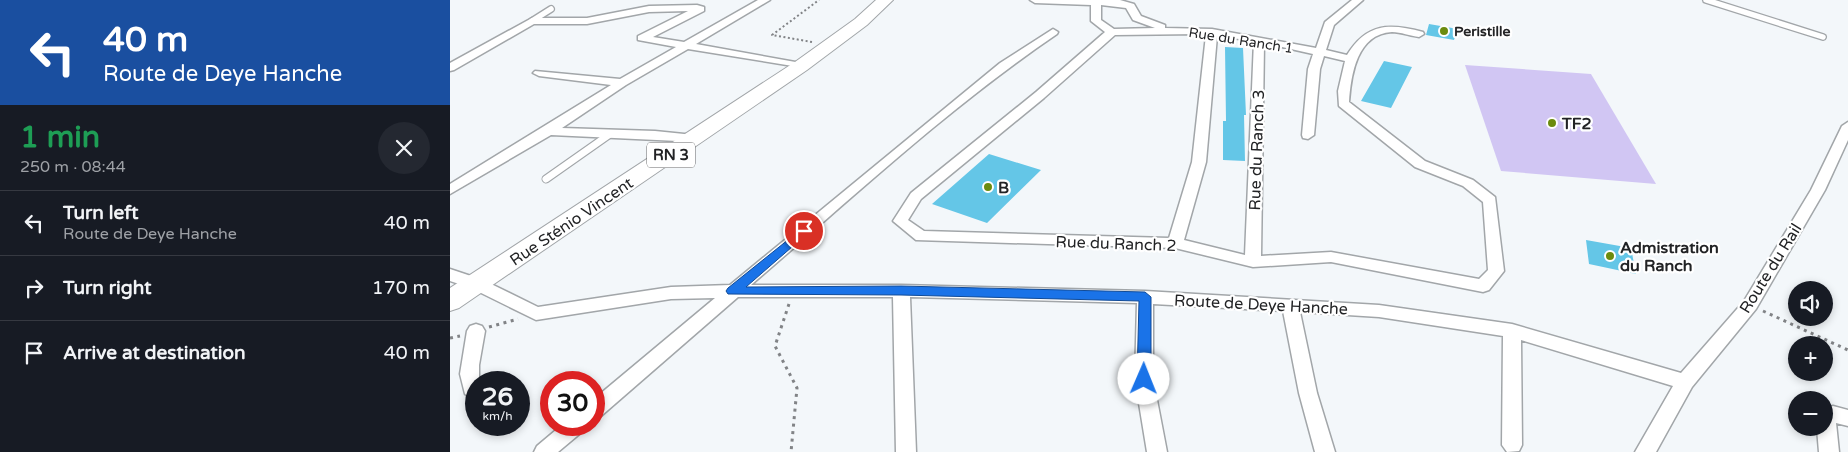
<!DOCTYPE html>
<html lang="en">
<head>
<meta charset="utf-8">
<style>
	:root { --surface:#171b24; --page:#242831; --text:#f1f3f6; --muted:#9ea1a6; --line:#363941 }
	body { margin:0; font-family:"Varela Round",sans-serif; background:var(--page); color:var(--text); height:100vh; display:flex; flex-direction:column; font-size:19px; white-space:nowrap }
	* { box-sizing:border-box; margin:0 }
	p { font-size:16px; color:var(--muted) }
	.icon { flex:none; width:28px; height:28px; fill:none; stroke:currentColor; stroke-width:2; stroke-linecap:round; stroke-linejoin:round }
	.map { position:relative; flex:1; overflow:hidden }
	.sheet { display:flex; flex-direction:column; background:var(--surface); width:450px }
	.sheet>* { flex:none }
	.banner { background:#1a4fa0; color:#fff; overflow:hidden }
	.controls { position:absolute; left:1338px; top:281px; display:grid; gap:10px }
	.controls a { display:grid; place-items:center; width:45px; height:45px; border-radius:50%; background:var(--surface); box-shadow:0 2px 8px #0003; font-size:25px }
	.speed { position:absolute; left:15px; top:371px; display:flex; gap:10px; font-size:25px; font-weight:700; text-align:center }
	.speed>* { display:grid; place-content:center; width:65px; height:65px; border-radius:50%; background:var(--surface); box-shadow:0 2px 8px #0003; line-height:1 }
	.speed small { font-size:12px; font-weight:400 }
	.speed .limit { border:8px solid #d22; background:#fff; color:#111 }
	.pin { position:absolute; display:grid; place-items:center; width:42px; height:42px; color:#fff; margin:-21px; border:2px solid #fff; border-radius:50%; box-shadow:0 1px 5px #0007 }
	.me { position:absolute; width:55px; margin:-28px; rotate:1deg; stroke-linejoin:round; filter:drop-shadow(0 0 4px #0008) }
	.turn { display:flex; align-items:center; gap:18px; height:105px; padding:0 20px; font-size:22px }
	.turn .icon { width:65px; height:65px; stroke-width:2.5 }
	.turn b { display:block; font-size:35px; line-height:42px }
	.round { display:grid; place-items:center; flex:none; width:52px; height:52px; border-radius:26px; background:var(--page) }
	.summary { display:flex; align-items:center; justify-content:space-between; height:85px; padding:0 20px }
	h1 { font-size:30px; font-weight:700; line-height:38px; color:#1e9e55 }
	ul { padding:0; list-style:none }
	li { display:flex; align-items:center; gap:15px; height:65px; padding:0 20px; border-top:1px solid var(--line) }
	li div { flex:1 }
	li b { display:block; font-size:19px }
	li em { font-style:normal }
	main { display:flex; flex:1; min-height:0 }
	.map>svg:first-child { display:block }
</style>
</head>
<body>
<main>
<section class="sheet">
<div class="banner">
<div class="turn"><svg class="icon" aria-label="left" viewBox="0 0 24 24"><path d="M17 20v-9H6M10 6l-5 5 5 5"/></svg><div><b>40 m</b>Route de Deye Hanche</div></div>
</div>
<div class="summary"><div><h1>1 min</h1><p>250 m · 08:44</p></div><a class="round"><svg class="icon" aria-label="close" viewBox="0 0 24 24"><path d="M6 6l12 12M18 6L6 18"/></svg></a></div>
<ul>
<li><svg class="icon" aria-label="left" viewBox="0 0 24 24"><path d="M17 20v-9H6M10 6l-5 5 5 5"/></svg><div><b>Turn left</b><p>Route de Deye Hanche</p></div><em>40 m</em></li>
<li><svg class="icon" aria-label="right" viewBox="0 0 24 24"><path d="M7 20v-9h11M14 6l5 5-5 5"/></svg><div><b>Turn right</b></div><em>170 m</em></li>
<li><svg class="icon" aria-label="arrive" viewBox="0 0 24 24"><path d="M6 21V4h12l-3 4 3 4H6"/></svg><div><b>Arrive at destination</b></div><em>40 m</em></li>
</ul>
</section>
<div class="map">
<svg width="1398" height="452" viewBox="0 0 1398 452">
	<rect width="100%" height="100%" fill="#f3f7fa"/>
	<path fill="#d1c6f3" d="M 1015,65 L 1141,74 L 1206,184 L 1051,171 Z"/>
	<path fill="#64c6e7" d="M 979,24 L 1008,29 L 1004,40 L 976,35 Z
		M 775,47 L 793,48 L 796,115 L 794,115 L 795,161 L 773,160 L 773,121 L 776,121 Z
		M 934,61 L 962,67 L 941,108 L 911,101 Z
		M 539,154 L 591,170 L 537,223 L 482,204 Z
		M 1136,240 L 1181,248 L 1186,274 L 1139,264 Z"/>
	<g fill="none" stroke-linecap="round" stroke-linejoin="round">
		<g stroke="#a2a6a9" stroke-width="8">
			<path id="service-far1" d="M 1256,0 L 1373,37
				M 82,21 L 101,9"/>
		</g>
		<g stroke="#a2a6a9" stroke-width="9">
			<path id="service" d="M 96,179 L 160,134"/>
		</g>
		<g stroke="#a2a6a9" stroke-width="3">
			<path id="minor" d="M 308,0 L 320,0 L 246,44 L 351,63 L 355,64 L 355,68 L 238,49 L 176,85 L 112,128 L 205,131 L 244,135 L 249,136 L 251,139 L 249,142 L 101,135 L 0,194 L 0,184 L 161,85 L 89,76 L 83,73 L 85,71 L 170,79 L 226,47 L 188,40 L 188,36 L 238,11 L 199,12 L 137,24 L 84,24 L 4,70 L 0,71 L 0,63 L 82,18 L 137,18 L 199,6 L 247,5 L 254,7 L 254,11 L 203,37 L 234,42 Z
				M 580,0 L 670,0 L 684,4 L 691,16 L 715,25 L 715,28 L 762,29 L 866,48 L 875,22 L 902,0 L 913,0 L 884,25 L 876,50 L 897,55 C 917,23 939,23 973,32 L 974,34 L 969,37 C 960,36 951,32 942,32 C 907,34 901,74 899,102 L 975,161 L 1023,180 L 1045,197 L 1054,271 L 1039,290 L 1033,292 L 881,262 L 803,267 L 725,248 L 466,240 L 443,221 L 461,193 L 586,92 L 655,32 L 641,21 L 641,5 L 585,3 ZM 651,5 L 676,8 L 683,20 L 705,28 L 664,29 L 651,20 ZM 750,34 L 756,35 L 742,162 L 719,238 L 474,231 L 458,220 L 471,199 L 594,98 L 665,35 ZM 767,36 L 804,41 L 795,255 L 734,240 L 756,162 ZM 814,43 L 863,54 L 858,69 L 852,135 L 853,138 L 858,139 L 864,135 L 870,69 L 874,56 L 895,61 L 888,91 L 889,106 L 965,167 L 1013,186 L 1033,202 L 1038,270 L 1029,279 L 881,252 L 811,256 Z
				M 603,29 L 608,32 L 607,34 C 498,108 401,199 301,285 L 451,285 L 695,291 L 929,305 L 1062,324 L 1231,373 L 1294,301 L 1361,190 L 1392,126 L 1398,122 L 1398,140 L 1375,190 L 1306,309 L 1242,387 L 1206,452 L 1185,452 L 1223,386 L 1071,340 L 1072,445 L 1069,451 L 1057,452 L 1052,445 L 1053,336 L 929,317 L 850,312 L 867,393 L 885,452 L 865,452 L 849,393 L 833,311 L 703,304 L 703,379 L 717,452 L 697,452 L 685,379 L 687,303 L 460,297 L 466,452 L 446,452 L 443,297 L 288,297 L 151,416 L 144,418 L 144,399 L 265,298 L 221,299 L 86,320 L 21,288 L 0,281 L 0,269 L 33,280 L 88,307 L 221,287 L 280,285 L 550,63 Z
				M 26,324 L 32,326 L 35,331 L 29,365 L 29,382 L 26,382 L 26,401 L 15,394 L 10,374 L 17,331 L 20,326 Z
				M 1383,406 L 1398,410 L 1398,426 L 1386,423 L 1389,452 L 1369,452 L 1367,428 L 1374,428 L 1374,409 Z
				M 112,425 L 136,425 L 133,431 L 108,452 L 84,452 L 87,446 Z"/>
		</g>
		<g stroke="#a2a6a9" stroke-width="2">
			<path id="primary" d="M 426,0 L 443,0 L 417,25 L 357,70 L 9,308 L 0,311 L 0,288 L 345,62 L 405,19 Z"/>
		</g>
		<path stroke="#818386" stroke-width="2" stroke-dasharray="2 2.5" stroke-linecap="butt" d="M 362,42 L 322,35 L 369,0"/>
		<path stroke="#818386" stroke-width="3" stroke-dasharray="3 4.5" stroke-linecap="butt" d="M 339,304 L 325,346 L 347,388 L 341,452
			M 1313,311 L 1398,350
			M 39,327 L 68,319
			M 0,338 L 10,336"/>
		<use href="#service-far1" stroke="#fff" stroke-width="5.5"/>
		<use href="#service" stroke="#fff" stroke-width="7"/>
		<use href="#minor" fill="#fff" fill-rule="evenodd"/>
		<use href="#primary" fill="#fff" fill-rule="evenodd"/>
	</g>
	<path fill="#1a73e8" stroke="#114b97" d="M 354,227 L 358,228 L 358,233 L 296,287 L 451,286 L 695,292 L 701,297 L 701,379 L 699,383 L 689,383 L 687,379 L 689,301 L 451,295 L 278,294 L 276,291 L 278,288 Z"/>
	<g fill="#6b8b0e" stroke="#fff" stroke-width="2">
		<circle cx="994" cy="31" r="5"/>
		<circle cx="1102" cy="123" r="5"/>
		<circle cx="538" cy="187" r="5"/>
		<circle cx="1160" cy="256" r="5"/>
	</g>
	<g text-anchor="middle" stroke-width="4.5" stroke-linejoin="round" paint-order="stroke">
		<g font-size="14" font-weight="bold" fill="#222325" stroke="#fff" text-anchor="start">
			<text x="1004" y="36">Peristille</text>
		</g>
		<g font-size="14" fill="#222325" stroke="#fff">
			<text transform="translate(791 40) rotate(9)" y="5">Rue du Ranch 1</text>
		</g>
		<rect fill="#fff" stroke="#646566" stroke-width="1" x="197" y="142.5" width="48" height="25" rx="4"/>
		<g font-size="15" font-weight="bold" fill="#222325">
			<text x="221" y="160">RN 3</text>
		</g>
		<g font-size="16" font-weight="bold" fill="#222325" stroke="#fff" text-anchor="start">
			<text x="1112" y="129">TF2</text>
			<text x="548" y="193">B</text>
			<text x="1170" y="253">Admistration<tspan x="1170" dy="18">du Ranch</tspan></text>
		</g>
		<g font-size="16" fill="#222325" stroke="#fff">
			<text transform="translate(806 150) rotate(-88)" y="6">Rue du Ranch 3</text>
			<text transform="translate(121 221) rotate(-34)" y="6">Rue Sténio Vincent</text>
			<text transform="translate(666 243) rotate(2)" y="6">Rue du Ranch 2</text>
			<text transform="translate(1320 268) rotate(-58)" y="6">Route du Rail</text>
			<text transform="translate(811 304) rotate(3)" y="6">Route de Deye Hanche</text>
		</g>
	</g>
</svg>
<div class="controls">
<a><svg class="icon" aria-label="sound" viewBox="0 0 24 24"><path d="M4 9h4l5-4v14l-5-4H4zM17 9q2 3 0 6"/></svg></a>
<a>+</a>
<a>−</a>
</div>
<div class="speed"><div>26<small>km/h</small></div><div class="limit">30</div></div>
<div class="pin" style="left:354px;top:231px;background:#d93025"><svg class="icon" aria-label="arrive" viewBox="0 0 24 24"><path d="M6 21V4h12l-3 4 3 4H6"/></svg></div>
<svg class="me" style="left:694px;top:379px" viewBox="-20 -20 40 40"><circle r="19" fill="#fff"/><path d="M0-13L10 11 0 6-10 11z" fill="#1a73e8"/></svg>
</div>
</main>
</body>
</html>
